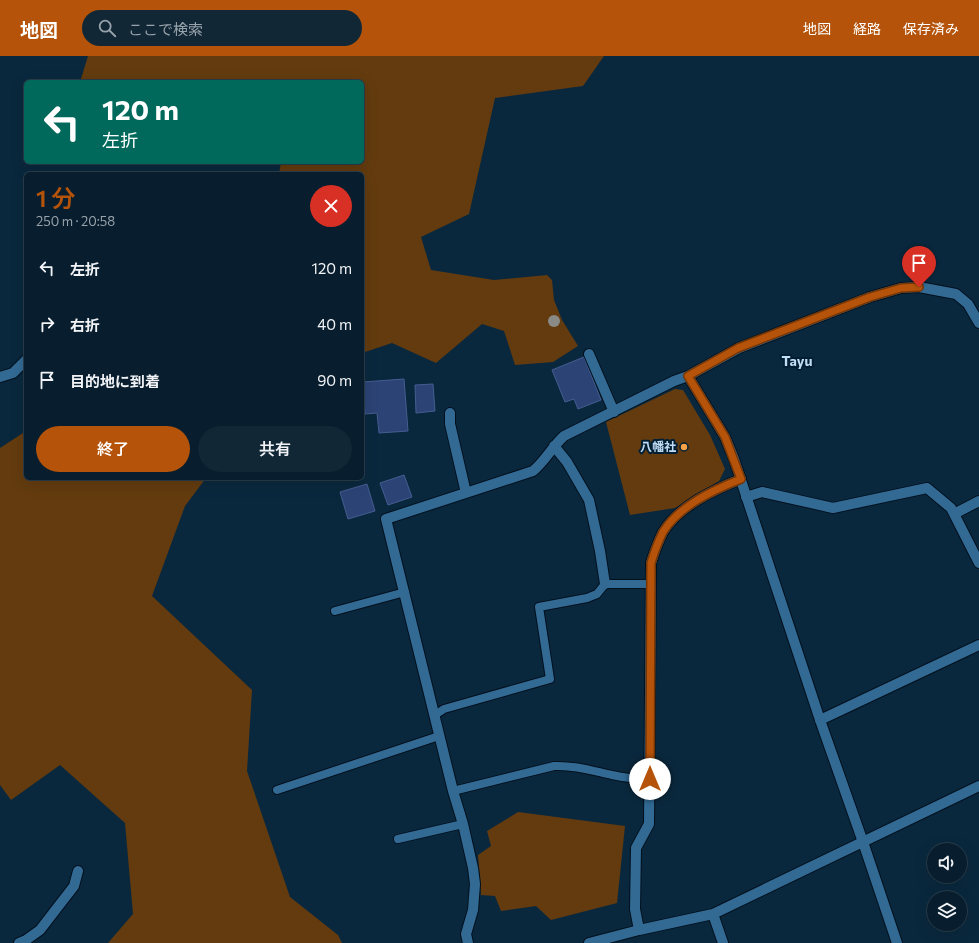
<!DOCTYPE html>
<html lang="ja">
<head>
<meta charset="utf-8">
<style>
	:root { --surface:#081e2e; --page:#112736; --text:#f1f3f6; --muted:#98a2aa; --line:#293c4a; --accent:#b45309 }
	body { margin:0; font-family:Commissioner,"Noto Sans JP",sans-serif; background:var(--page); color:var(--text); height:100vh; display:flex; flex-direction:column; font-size:15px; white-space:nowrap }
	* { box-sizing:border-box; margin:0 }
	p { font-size:13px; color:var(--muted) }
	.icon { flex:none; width:22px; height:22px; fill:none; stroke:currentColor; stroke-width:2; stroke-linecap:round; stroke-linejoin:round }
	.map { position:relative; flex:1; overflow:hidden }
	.sheet { position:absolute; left:24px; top:116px; width:340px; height:308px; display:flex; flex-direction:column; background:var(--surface); border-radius:6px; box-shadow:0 4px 16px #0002,0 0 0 1px var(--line) }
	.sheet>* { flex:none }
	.top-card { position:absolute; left:24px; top:24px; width:340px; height:84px; border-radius:6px; box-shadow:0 4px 16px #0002,0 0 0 1px var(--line); background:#00695c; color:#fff; overflow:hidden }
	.controls { position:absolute; left:927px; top:787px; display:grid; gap:8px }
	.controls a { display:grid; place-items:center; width:40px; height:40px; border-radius:50%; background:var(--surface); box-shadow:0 4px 16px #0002,0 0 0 1px var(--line); font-size:20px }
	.pin { position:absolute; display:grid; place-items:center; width:34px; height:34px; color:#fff; margin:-41px -17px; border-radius:50% 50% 50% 0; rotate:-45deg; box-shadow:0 0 4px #0007 }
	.pin .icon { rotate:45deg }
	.me { position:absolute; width:44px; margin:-22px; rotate:0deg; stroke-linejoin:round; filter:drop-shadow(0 0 3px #0008) }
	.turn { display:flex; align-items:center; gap:14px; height:84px; padding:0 12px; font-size:18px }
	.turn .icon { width:52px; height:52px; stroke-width:2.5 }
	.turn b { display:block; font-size:28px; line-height:34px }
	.round { display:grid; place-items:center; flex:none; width:42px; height:42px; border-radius:21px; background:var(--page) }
	.summary { display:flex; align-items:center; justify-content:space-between; height:68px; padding:0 12px }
	h1 { font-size:24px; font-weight:600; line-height:30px; color:var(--accent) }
	.action { display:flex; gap:8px; margin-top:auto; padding:8px 12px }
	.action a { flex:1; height:46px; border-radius:24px; background:var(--accent); color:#fff; font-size:16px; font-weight:600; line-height:46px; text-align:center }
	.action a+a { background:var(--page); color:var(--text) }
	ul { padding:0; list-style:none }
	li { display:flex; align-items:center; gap:12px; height:56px; padding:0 12px }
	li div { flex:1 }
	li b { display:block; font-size:15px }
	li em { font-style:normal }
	header { display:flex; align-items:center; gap:24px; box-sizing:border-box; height:56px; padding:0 20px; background:var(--accent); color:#fff }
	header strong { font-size:19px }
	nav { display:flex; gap:22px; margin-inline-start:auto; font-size:14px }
	.search { width:280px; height:36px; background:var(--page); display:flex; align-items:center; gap:10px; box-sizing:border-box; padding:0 14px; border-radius:22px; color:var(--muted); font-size:15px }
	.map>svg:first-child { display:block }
</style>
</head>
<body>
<header>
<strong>地図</strong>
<div class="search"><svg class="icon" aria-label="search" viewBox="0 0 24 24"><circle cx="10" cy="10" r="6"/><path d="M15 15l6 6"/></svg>ここで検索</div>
<nav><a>地図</a><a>経路</a><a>保存済み</a></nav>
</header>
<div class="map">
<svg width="979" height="887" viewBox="0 0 979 887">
	<rect width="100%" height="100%" fill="#0a283d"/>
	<path fill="#633b0f" d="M 88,0 L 604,0 L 583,30 L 495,42 L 469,158 L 421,181 L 431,214 L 494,224 L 547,219 L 552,224 L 554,244 L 562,264 L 578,290 L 553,306 L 515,309 L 504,275 L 482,268 L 436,307 L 392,287 L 362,297 L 362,118 L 279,118 L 281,106 L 362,106 L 362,26 L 80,26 Z
		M 675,333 L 683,334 L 710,379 L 725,413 L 719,425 L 675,452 L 630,459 L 606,366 Z
		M 26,375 L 26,422 L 206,422 L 185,450 L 152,540 L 252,634 L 247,715 L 290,841 L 338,879 L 342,887 L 108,887 L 133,858 L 125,767 L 60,709 L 11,744 L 0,729 L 0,392 Z
		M 518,756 L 625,770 L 617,847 L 551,864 L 536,850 L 501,855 L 495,840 L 481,839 L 478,799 L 491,790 L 487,775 Z"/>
	<path fill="#2c4375" stroke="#445d91" d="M 584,301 L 601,344 L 578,353 L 574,343 L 565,346 L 552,314 Z
		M 404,323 L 408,375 L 379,377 L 377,357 L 365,358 L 363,326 Z
		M 433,328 L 435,355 L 416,357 L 415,329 Z
		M 404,419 L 412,441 L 388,449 L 380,427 Z
		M 367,428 L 375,455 L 348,463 L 340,436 Z"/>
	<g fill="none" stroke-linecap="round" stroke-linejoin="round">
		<g stroke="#02101d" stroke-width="10">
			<path id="service" d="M 335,555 L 405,536
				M 435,659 L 444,653 L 550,623 L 539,551 L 587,542 L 597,538 L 605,528 L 651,528
				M 277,734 L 439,680
				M 453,735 L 554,710 C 574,709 593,715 612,719 C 625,722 637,723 650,723
				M 398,783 L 463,768"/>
		</g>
		<g stroke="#02101d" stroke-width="12">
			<path id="minor" d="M 589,298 L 614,356
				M 0,321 L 13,317 L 26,304
				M 450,357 L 450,368 L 466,437
				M 554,390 L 567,406 L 589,444 L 600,495 L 605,528
				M 746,441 L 762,436 L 833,452 L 927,432 L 951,452 L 979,507
				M 954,458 L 979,445
				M 820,664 L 979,589
				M 713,858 L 723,887
				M 639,874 L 635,853 L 636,792 L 649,768 L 651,507 C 654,497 658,486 663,476 C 679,450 713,434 741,423
				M 19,887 L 26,884 L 40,874 L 74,830 L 78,815
				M 468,887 L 466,878 L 473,854 L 475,828 L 473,812 L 463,768 L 453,735 L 386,463 L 533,415 C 545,405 552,391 564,380 L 674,325 L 688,320 L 739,292 L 870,241 L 901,232 L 919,231 L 956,238 L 968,248 L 979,267
				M 589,887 L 639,874 L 713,858 L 979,730"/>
		</g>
		<g stroke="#02101d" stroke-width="12">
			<path id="tertiary" d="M 688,320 L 725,381 L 734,403 L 820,664 L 863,786 L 897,887"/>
		</g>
		<use href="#service" stroke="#326a94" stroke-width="8"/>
		<use href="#minor" stroke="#326a94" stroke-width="10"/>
		<use href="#tertiary" stroke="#326a94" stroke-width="10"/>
	</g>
	<circle fill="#8a8a87" cx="554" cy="265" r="6"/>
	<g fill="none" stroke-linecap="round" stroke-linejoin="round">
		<g stroke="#753606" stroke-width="10">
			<path id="route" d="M 650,723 L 651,507 C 654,497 658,486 663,476 C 679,450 713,434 741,423 L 725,381 L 688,320 L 738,292 L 870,241 L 901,232 L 919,231"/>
		</g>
		<use href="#route" stroke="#b45309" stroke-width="7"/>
	</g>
	<circle fill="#f7a148" stroke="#011e33" stroke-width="1.5" cx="684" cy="391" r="4"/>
	<g text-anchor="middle" stroke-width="4" stroke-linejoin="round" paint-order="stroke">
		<g font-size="12" font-weight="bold" fill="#c1ddf5" stroke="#011e33" text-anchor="end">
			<text x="676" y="395">八幡社</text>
		</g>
		<g font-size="14" font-weight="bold" fill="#c1ddf5" stroke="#011e33">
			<text x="797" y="310">Tayu</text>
		</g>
	</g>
</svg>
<div class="controls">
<a><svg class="icon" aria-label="sound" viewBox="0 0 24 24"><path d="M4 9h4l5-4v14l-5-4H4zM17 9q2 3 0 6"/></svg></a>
<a><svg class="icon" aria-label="layers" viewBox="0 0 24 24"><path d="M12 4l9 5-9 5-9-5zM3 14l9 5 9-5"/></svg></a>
</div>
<div class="pin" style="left:919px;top:231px;background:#d93025"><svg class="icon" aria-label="arrive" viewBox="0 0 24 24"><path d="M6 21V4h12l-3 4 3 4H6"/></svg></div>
<svg class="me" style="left:650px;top:723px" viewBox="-20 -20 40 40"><circle r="19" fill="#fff"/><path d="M0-13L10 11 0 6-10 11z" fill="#b45309"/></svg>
<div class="top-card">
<div class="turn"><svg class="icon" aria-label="left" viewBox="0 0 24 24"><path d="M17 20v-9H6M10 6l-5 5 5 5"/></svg><div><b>120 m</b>左折</div></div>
</div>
<section class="sheet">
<div class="summary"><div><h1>1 分</h1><p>250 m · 20:58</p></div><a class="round" style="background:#d93025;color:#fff"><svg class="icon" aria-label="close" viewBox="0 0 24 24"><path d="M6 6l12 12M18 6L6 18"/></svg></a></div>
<ul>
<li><svg class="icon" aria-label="left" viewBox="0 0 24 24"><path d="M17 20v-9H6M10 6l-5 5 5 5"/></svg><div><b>左折</b></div><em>120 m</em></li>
<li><svg class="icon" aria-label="right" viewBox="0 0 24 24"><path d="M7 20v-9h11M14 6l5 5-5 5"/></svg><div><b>右折</b></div><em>40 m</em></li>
<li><svg class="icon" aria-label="arrive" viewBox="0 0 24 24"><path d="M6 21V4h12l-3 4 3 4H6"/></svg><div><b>目的地に到着</b></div><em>90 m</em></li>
</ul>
<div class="action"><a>終了</a><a>共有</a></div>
</section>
</div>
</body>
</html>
